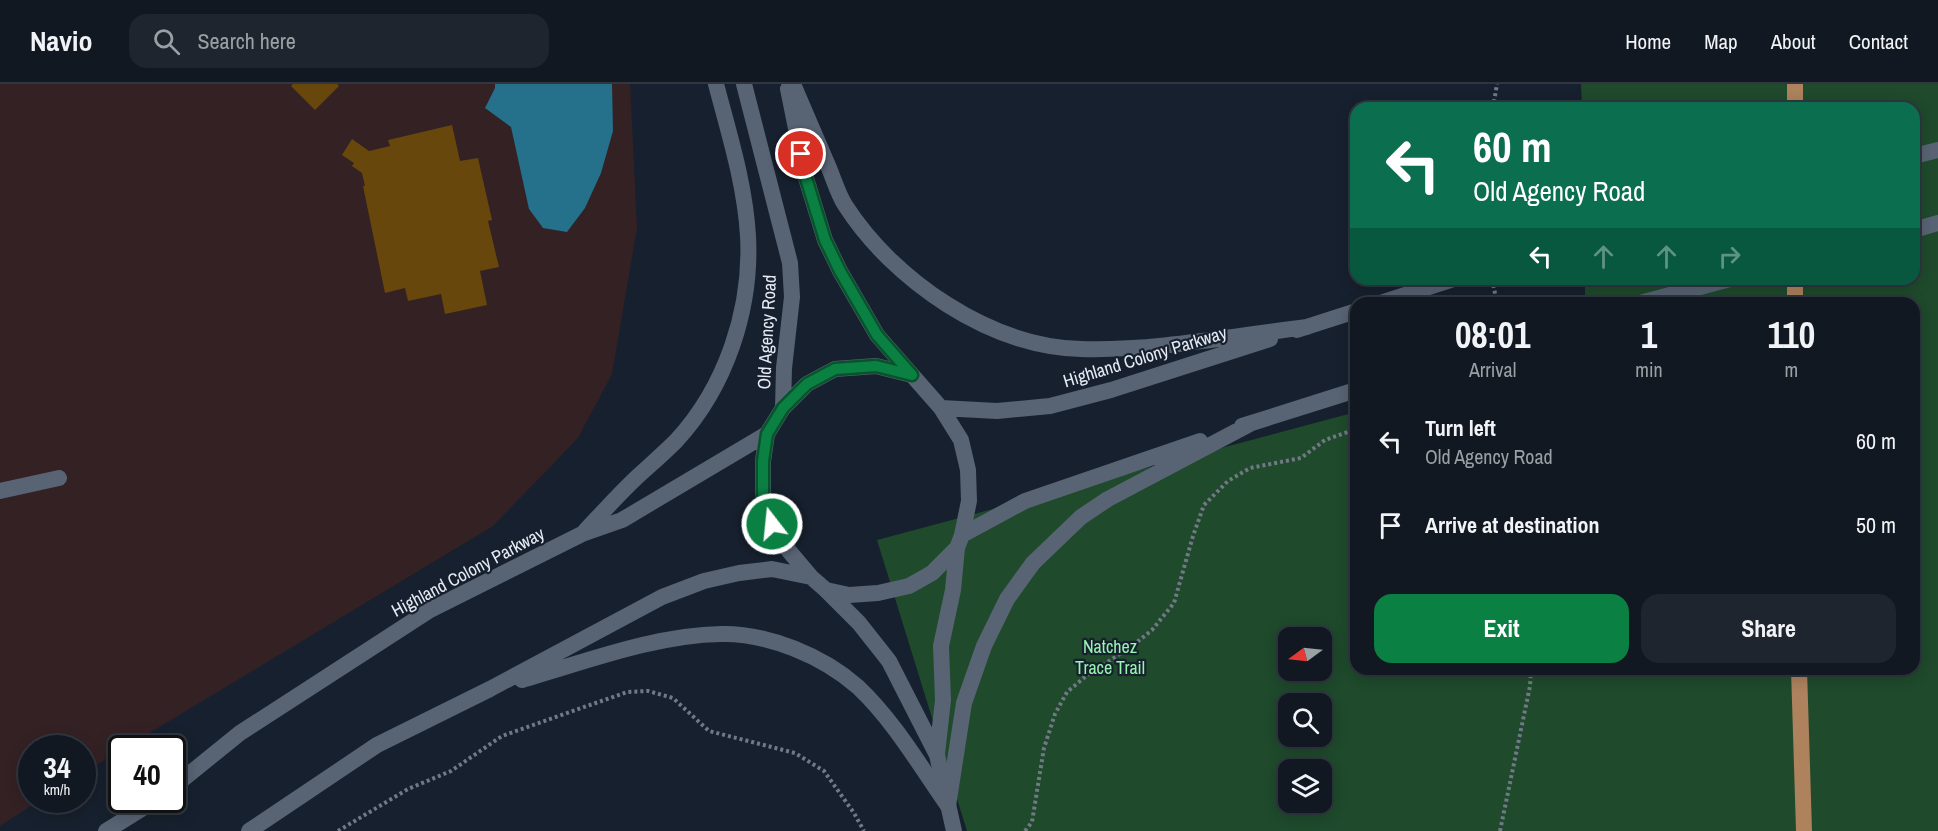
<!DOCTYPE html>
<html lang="en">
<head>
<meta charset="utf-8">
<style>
	:root { --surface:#111822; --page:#1e252f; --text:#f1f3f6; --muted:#9ca0a5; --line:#303740; --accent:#0b8043 }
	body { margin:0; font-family:"Archivo Narrow",sans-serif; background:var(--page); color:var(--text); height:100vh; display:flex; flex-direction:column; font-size:22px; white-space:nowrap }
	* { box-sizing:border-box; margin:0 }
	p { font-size:20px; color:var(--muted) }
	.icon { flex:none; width:33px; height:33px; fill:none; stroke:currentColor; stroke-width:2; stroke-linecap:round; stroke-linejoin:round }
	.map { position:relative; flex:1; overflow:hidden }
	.panel { position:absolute; left:1350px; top:213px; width:570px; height:378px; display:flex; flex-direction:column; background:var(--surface); border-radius:18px; box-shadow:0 3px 15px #0003,0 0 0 2px var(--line) }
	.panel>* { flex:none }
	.hud { position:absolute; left:1350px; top:18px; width:570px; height:183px; border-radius:18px; box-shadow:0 3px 15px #0003,0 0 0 2px var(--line); background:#0b6e4f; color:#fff; overflow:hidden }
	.needle { width:39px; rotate:255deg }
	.tools { position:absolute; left:1278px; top:543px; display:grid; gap:12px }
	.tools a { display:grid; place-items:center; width:54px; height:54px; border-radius:12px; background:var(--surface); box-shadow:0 3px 15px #0003,0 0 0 2px var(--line); font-size:30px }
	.speed { position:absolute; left:18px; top:651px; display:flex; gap:12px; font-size:30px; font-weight:700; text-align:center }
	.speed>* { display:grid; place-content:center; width:78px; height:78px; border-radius:50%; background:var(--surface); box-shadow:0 3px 15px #0003,0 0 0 2px var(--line); line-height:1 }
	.speed small { font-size:15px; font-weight:400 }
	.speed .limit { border:3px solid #111; border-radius:9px; background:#fff; color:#111 }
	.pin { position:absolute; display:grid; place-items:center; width:51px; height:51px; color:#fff; margin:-26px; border:3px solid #fff; border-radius:50%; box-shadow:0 2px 6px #0007 }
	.me { position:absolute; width:66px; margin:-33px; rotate:344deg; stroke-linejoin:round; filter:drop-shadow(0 0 4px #0008) }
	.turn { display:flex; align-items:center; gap:21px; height:126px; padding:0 24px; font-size:27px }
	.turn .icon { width:78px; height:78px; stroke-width:2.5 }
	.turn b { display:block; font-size:42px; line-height:51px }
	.lanes { display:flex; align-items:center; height:57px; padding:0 24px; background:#0003; justify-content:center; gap:30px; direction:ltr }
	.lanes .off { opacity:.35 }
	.eta { display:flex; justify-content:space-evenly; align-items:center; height:102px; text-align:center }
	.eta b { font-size:36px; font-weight:700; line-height:42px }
	.action { display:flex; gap:12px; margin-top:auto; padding:12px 24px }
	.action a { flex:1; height:69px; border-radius:18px; background:var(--accent); color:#fff; font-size:24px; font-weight:700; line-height:69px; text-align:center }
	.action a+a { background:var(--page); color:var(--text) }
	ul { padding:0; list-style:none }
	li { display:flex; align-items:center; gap:18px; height:84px; padding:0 24px }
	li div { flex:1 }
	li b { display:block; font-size:22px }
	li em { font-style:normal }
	header { display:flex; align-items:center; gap:36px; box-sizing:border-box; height:84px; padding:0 30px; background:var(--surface); border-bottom:2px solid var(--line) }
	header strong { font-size:28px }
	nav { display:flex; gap:33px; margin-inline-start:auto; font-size:21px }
	.search { width:420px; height:54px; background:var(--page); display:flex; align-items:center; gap:15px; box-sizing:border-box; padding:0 21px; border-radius:18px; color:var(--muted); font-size:22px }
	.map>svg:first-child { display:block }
</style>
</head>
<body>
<header>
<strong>Navio</strong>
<div class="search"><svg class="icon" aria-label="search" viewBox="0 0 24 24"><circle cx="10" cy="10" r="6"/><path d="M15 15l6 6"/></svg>Search here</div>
<nav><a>Home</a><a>Map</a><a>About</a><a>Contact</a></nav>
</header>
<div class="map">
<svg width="1938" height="747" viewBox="0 0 1938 747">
	<rect width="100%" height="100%" fill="#17202e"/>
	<path fill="#342124" d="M 0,0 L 630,0 L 637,144 L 612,290 L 578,354 L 493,442 L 83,689 L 82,664 L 32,664 L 32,716 L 40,716 L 0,742 Z"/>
	<path fill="#1f4a2c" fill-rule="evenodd" d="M 1581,0 L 1938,0 L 1938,747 L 967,747 L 877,456 L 1356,328 L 1356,585 L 1914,585 L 1914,219 L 1585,219 L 1585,195 L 1914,195 L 1914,24 L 1582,24 ZM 1288,554 L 1322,554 L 1322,586 L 1288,586 ZM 1288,620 L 1322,620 L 1322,652 L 1288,652 ZM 1288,686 L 1322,686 L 1322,718 L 1288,718 Z"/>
	<path fill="#25708a" d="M 495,0 L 612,0 L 613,47 L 601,89 L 585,124 L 567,148 L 543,144 L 529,125 L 511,43 L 485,24 L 495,4 Z"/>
	<path fill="#67470b" d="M 293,0 L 337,0 L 339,2 L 315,26 L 291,2 Z
		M 452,41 L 460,77 L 478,74 L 492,136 L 488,137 L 499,183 L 480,187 L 487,221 L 445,230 L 441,210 L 408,217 L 405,204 L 385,209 L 363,102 L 365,102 L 362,89 L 352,82 L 354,79 L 342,71 L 352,55 L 369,67 L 390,62 L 388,56 Z"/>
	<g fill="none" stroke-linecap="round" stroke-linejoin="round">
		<path stroke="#727986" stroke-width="4" stroke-dasharray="3 3" stroke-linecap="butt" d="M 1493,24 L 1497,0
			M 1492,195 L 1497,219
			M 338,747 L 408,705 L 451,687 L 502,652 L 627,608 L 648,607 L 673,614 L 709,647 L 795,669 L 824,687 L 854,729 L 864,747
			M 1025,747 L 1032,738 L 1044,664 L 1055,630 L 1067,608 L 1085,593 L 1132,562 L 1152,546 L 1174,519 L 1193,452 L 1204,421 L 1228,397 L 1250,384 L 1301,374 L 1325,356 L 1356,345
			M 1500,747 L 1530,602 L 1531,585"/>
		<path stroke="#586373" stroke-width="16" d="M 0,407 L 59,394
			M 826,506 L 859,539 L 889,577 L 937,671 L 954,747
			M 937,670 L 943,616 L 941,562 L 953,506 L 957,464"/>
		<path stroke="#586373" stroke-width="16" d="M 744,0 L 790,179 L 792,213 L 784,284 L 783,324
			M 793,0 C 805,28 817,56 829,84 C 834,96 838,110 845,121 C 893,196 990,263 1081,265 C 1156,267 1232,252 1307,243
			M 788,5 L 806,94 L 825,156 L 840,187 L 877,251 L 912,291
			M 1914,72 L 1938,66
			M 1914,146 L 1938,139
			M 1380,219 L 1454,195
			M 1640,219 L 1730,195
			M 1297,246 L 1356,227
			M 876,282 L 912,291 L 941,324 L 961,356 L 968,386 L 969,417 L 962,451 L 957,464 L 932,489 L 909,502 L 878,509 L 849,511 L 826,506 L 811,493 L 789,467 L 772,440 L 763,409 L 763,377 L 767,350 L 783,324 L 807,300 L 835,285 Z
			M 941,324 L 997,327 L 1050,322 L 1111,306 L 1270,255
			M 1242,342 L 1356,306
			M 585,447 C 602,429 618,411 636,394 C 649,382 663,370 676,357 C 726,303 752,225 748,152 C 745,100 729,50 716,0
			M 962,451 L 1025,417 L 1200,357
			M 522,596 C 585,578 655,551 721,550 C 768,549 823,572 858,603 C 894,637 920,682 948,722
			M 172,704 L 240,649 L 430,526 L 582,450 L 622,436 L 767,350
			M 948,722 L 964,619 L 984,562 L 1007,515 L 1033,479 L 1081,433 L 1108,415 L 1250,340
			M 106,747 L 156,716
			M 249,747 L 377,661 L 490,605 L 662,513 L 704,497 L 739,489 L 772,485 L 811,493"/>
		<path stroke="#ad825d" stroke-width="16" d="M 1795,24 L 1795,0
			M 1795,219 L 1795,195
			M 1799,585 L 1804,747"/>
	</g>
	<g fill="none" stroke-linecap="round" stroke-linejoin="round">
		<g stroke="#07532c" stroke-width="15">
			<path id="route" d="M 772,440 L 763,409 L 763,377 L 767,350 L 783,324 L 807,300 L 835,285 L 876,282 L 912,291 L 877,251 L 840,187 L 825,156 L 806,94 L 801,70"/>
		</g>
		<use href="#route" stroke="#0b8043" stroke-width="10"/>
	</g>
	<g text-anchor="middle" stroke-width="4.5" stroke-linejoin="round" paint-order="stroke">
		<g font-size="18" fill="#e5ebf5" stroke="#17202e">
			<text transform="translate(767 248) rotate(-87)" y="6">Old Agency Road</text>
			<text transform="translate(1145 273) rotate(-17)" y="6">Highland Colony Parkway</text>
			<text transform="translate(468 488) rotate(-28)" y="6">Highland Colony Parkway</text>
		</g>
		<g font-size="18" fill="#96f5ae" stroke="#17202e">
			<text x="1110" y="569">Natchez<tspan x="1110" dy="21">Trace Trail</tspan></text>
		</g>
	</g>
</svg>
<div class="tools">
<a><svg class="needle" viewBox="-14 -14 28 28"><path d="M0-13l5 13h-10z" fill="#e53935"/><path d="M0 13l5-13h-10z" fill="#9ca0a5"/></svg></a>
<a><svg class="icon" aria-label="search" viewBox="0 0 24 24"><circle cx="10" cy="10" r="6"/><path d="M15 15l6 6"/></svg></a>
<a><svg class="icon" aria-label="layers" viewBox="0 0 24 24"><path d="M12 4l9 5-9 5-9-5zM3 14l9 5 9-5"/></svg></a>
</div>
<div class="speed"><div>34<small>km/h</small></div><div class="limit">40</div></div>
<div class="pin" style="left:801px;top:70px;background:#d93025"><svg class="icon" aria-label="arrive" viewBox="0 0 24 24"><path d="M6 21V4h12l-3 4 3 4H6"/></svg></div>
<svg class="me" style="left:772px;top:440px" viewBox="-20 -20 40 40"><circle r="17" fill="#0b8043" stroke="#fff" stroke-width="3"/><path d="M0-11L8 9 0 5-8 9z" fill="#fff"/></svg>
<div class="hud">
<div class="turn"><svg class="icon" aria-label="left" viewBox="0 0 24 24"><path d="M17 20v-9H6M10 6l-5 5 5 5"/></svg><div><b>60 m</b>Old Agency Road</div></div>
<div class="lanes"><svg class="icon" aria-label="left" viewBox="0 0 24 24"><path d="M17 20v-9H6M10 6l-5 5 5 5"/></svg><svg class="icon off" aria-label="ahead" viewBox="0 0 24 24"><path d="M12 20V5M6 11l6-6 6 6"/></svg><svg class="icon off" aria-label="ahead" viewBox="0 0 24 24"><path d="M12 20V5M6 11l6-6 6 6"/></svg><svg class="icon off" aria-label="right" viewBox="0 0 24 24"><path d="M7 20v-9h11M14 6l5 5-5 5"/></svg></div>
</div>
<section class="panel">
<div class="eta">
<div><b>08:01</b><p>Arrival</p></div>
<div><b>1</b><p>min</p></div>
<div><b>110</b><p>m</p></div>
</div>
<ul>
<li><svg class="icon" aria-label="left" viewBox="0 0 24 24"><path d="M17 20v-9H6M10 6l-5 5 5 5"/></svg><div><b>Turn left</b><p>Old Agency Road</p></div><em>60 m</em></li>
<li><svg class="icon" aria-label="arrive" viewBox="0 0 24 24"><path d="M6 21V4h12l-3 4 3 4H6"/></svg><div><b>Arrive at destination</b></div><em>50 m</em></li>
</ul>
<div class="action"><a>Exit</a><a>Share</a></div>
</section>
</div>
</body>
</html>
